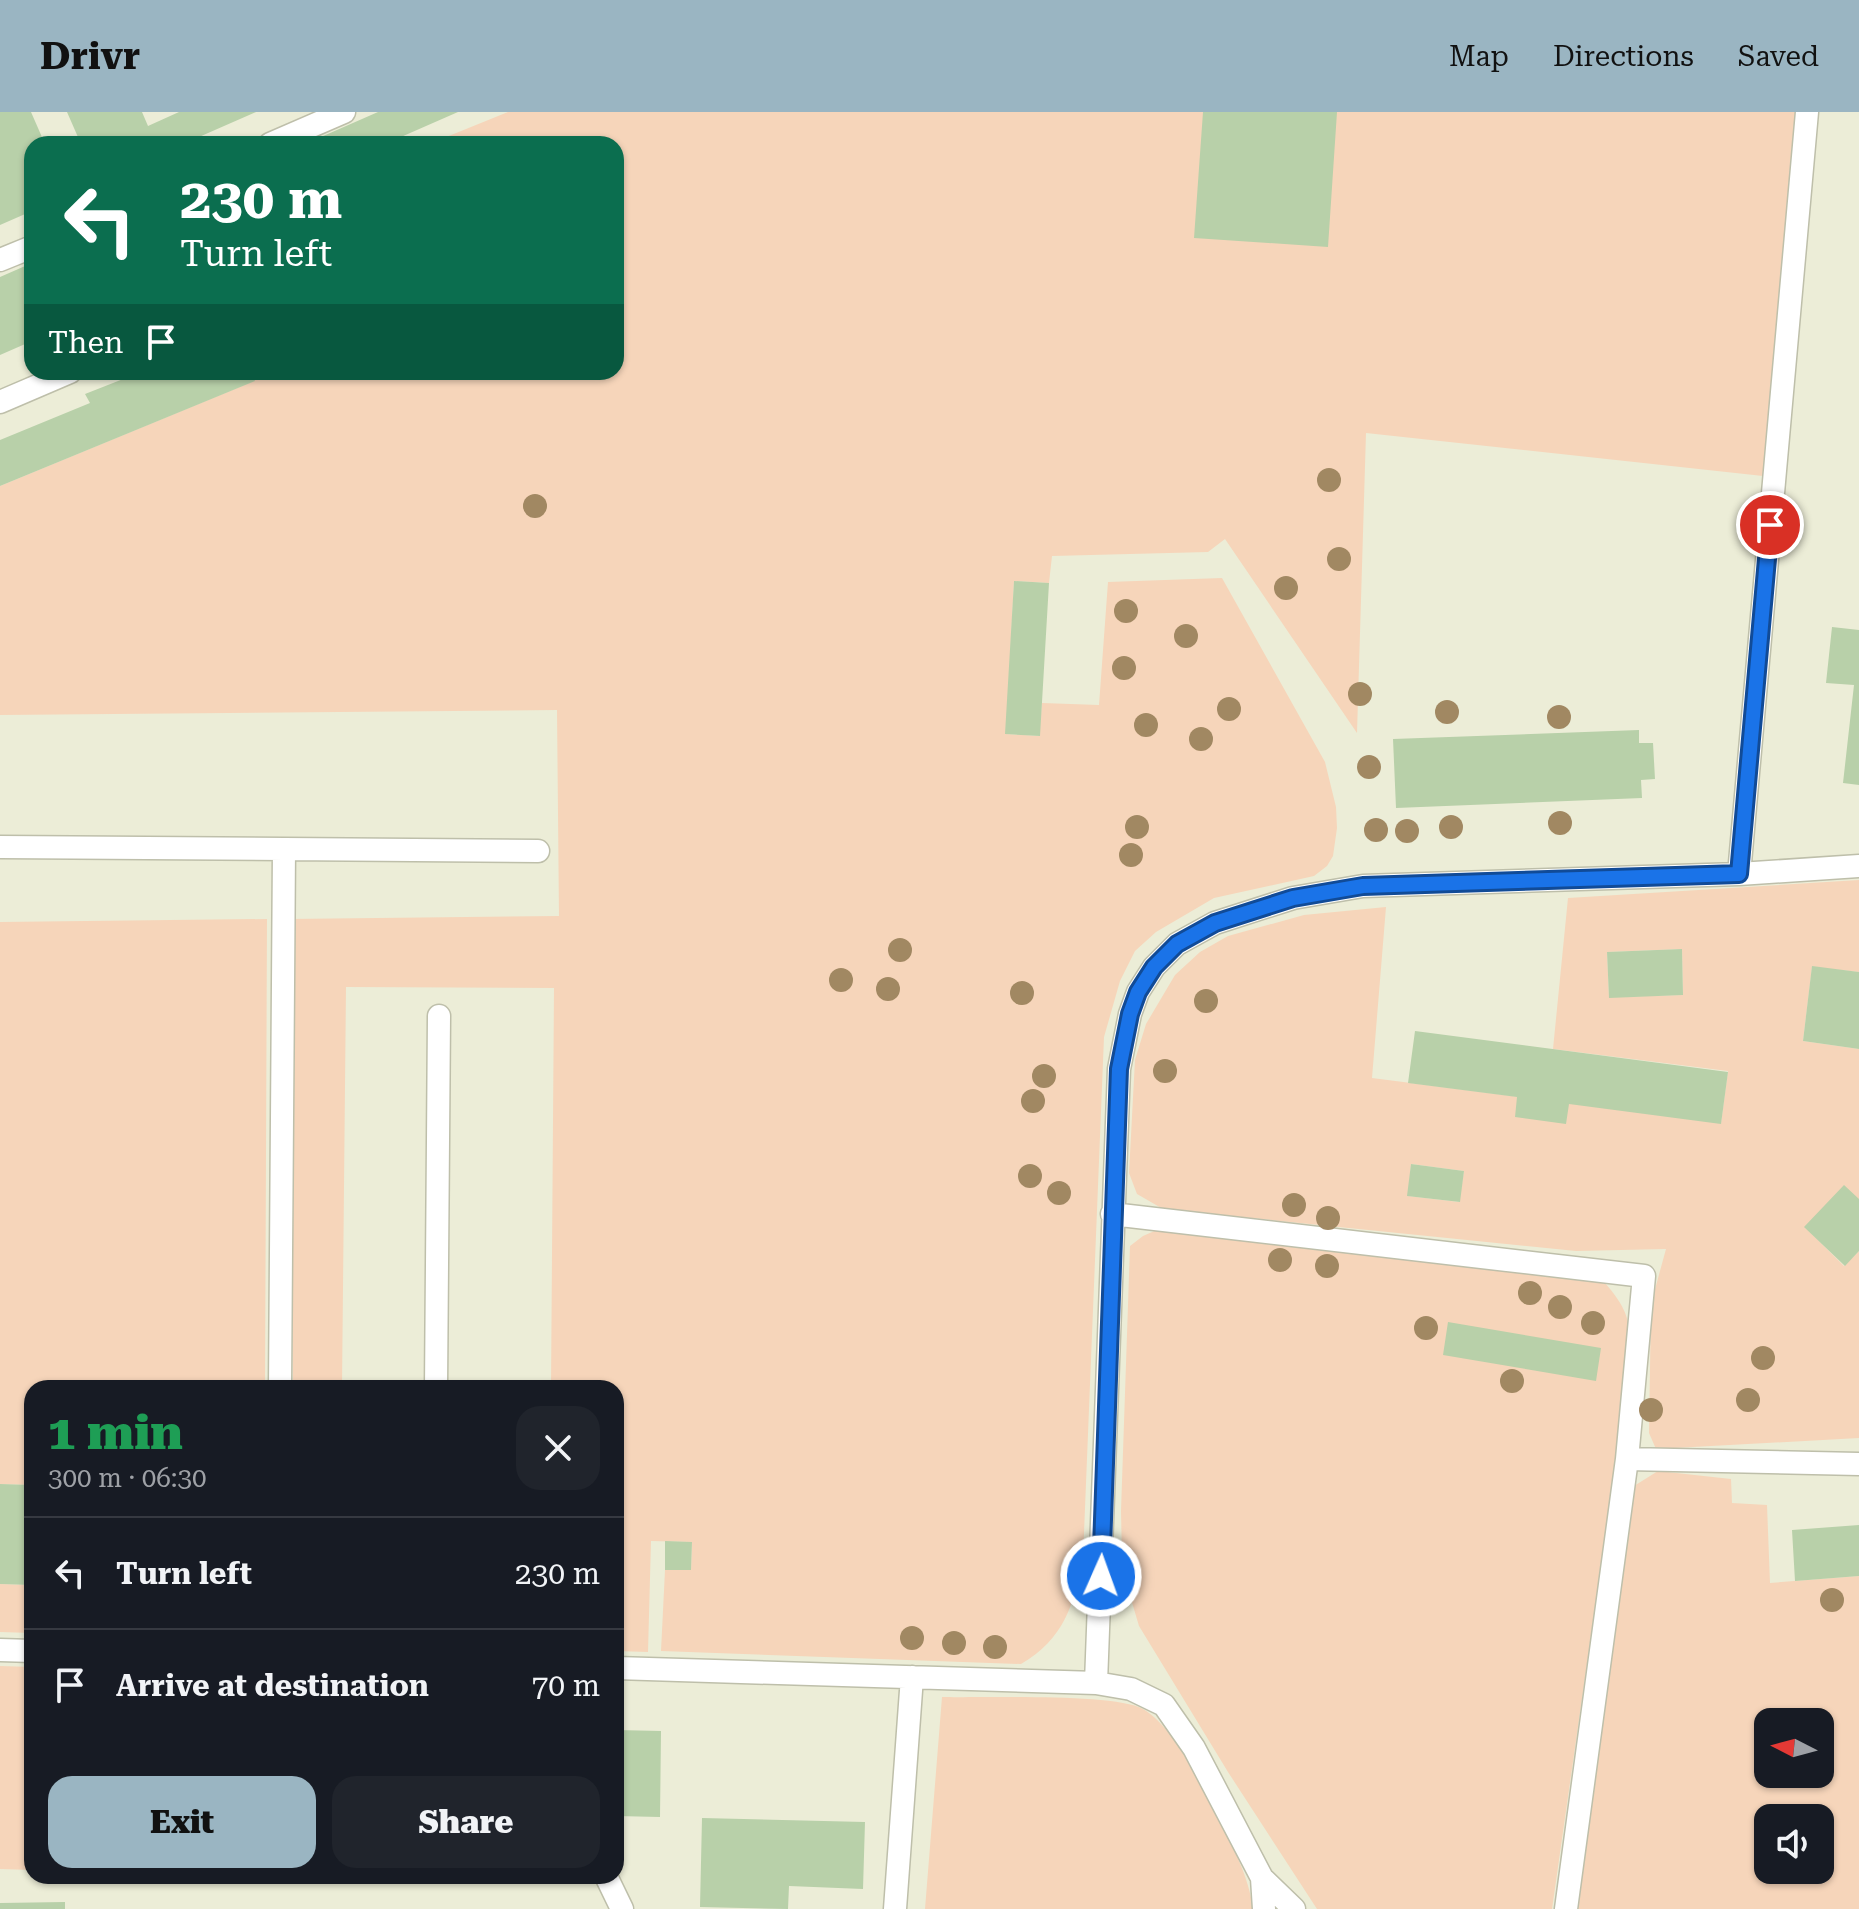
<!DOCTYPE html>
<html lang="en">
<head>
<meta charset="utf-8">
<style>
	:root { --surface:#171b24; --page:#20242c; --text:#f1f3f6; --muted:#9ea1a6; --line:#363941; --accent:#9ab5c2 }
	body { margin:0; font-family:"Roboto Serif",serif; background:var(--page); color:var(--text); height:100vh; display:flex; flex-direction:column; font-size:30px; white-space:nowrap }
	* { box-sizing:border-box; margin:0 }
	p { font-size:26px; color:var(--muted) }
	.icon { flex:none; width:44px; height:44px; fill:none; stroke:currentColor; stroke-width:2; stroke-linecap:round; stroke-linejoin:round }
	.map { position:relative; flex:1; overflow:hidden }
	.side { position:absolute; left:24px; top:1268px; width:600px; height:504px; display:flex; flex-direction:column; background:var(--surface); border-radius:24px; box-shadow:0 2px 6px #0004 }
	.side>* { flex:none }
	.banner { position:absolute; left:24px; top:24px; width:600px; height:244px; border-radius:24px; box-shadow:0 2px 6px #0004; background:#0b6e4f; color:#fff; overflow:hidden }
	.needle { width:52px; rotate:276deg }
	.tools { position:absolute; left:1754px; top:1596px; display:grid; gap:16px }
	.tools a { display:grid; place-items:center; width:80px; height:80px; border-radius:16px; background:var(--surface); box-shadow:0 2px 6px #0004; font-size:40px }
	.pin { position:absolute; display:grid; place-items:center; width:68px; height:68px; color:#fff; margin:-34px; border:4px solid #fff; border-radius:50%; box-shadow:0 2px 8px #0007 }
	.me { position:absolute; width:88px; margin:-44px; rotate:2deg; stroke-linejoin:round; filter:drop-shadow(0 0 6px #0008) }
	.turn { display:flex; align-items:center; gap:28px; height:168px; padding:0 24px; font-size:36px }
	.turn .icon { width:104px; height:104px; stroke-width:2.5 }
	.turn b { display:block; font-size:56px; line-height:68px }
	.then { display:flex; align-items:center; height:76px; padding:0 24px; background:#0003; gap:16px; font-size:30px }
	.round { display:grid; place-items:center; flex:none; width:84px; height:84px; border-radius:24px; background:var(--page) }
	.head { display:flex; align-items:center; justify-content:space-between; height:136px; padding:0 24px }
	h1 { font-size:48px; font-weight:800; line-height:60px; color:#1e9e55 }
	.cta { display:flex; gap:16px; margin-top:auto; padding:16px 24px }
	.cta a { flex:1; height:92px; border-radius:24px; background:var(--accent); color:#111; font-size:32px; font-weight:800; line-height:92px; text-align:center }
	.cta a+a { background:var(--page); color:var(--text) }
	ul { padding:0; list-style:none }
	li { display:flex; align-items:center; gap:24px; height:112px; padding:0 24px; border-top:2px solid var(--line) }
	li div { flex:1 }
	li b { display:block; font-size:30px }
	li em { font-style:normal }
	header { display:flex; align-items:center; gap:48px; box-sizing:border-box; height:112px; padding:0 40px; background:var(--accent); color:#111 }
	header strong { font-size:38px }
	nav { display:flex; gap:44px; margin-inline-start:auto; font-size:28px }
	.map>svg:first-child { display:block }
</style>
</head>
<body>
<header>
<strong>Drivr</strong>
<nav><a>Map</a><a>Directions</a><a>Saved</a></nav>
</header>
<div class="map">
<svg width="1859" height="1797" viewBox="0 0 1859 1797">
	<rect width="100%" height="100%" fill="#ecedd7"/>
	<path fill="#f6d5ba" fill-rule="evenodd" d="M 508,0 L 1795,0 L 1763,364 L 1366,321 L 1357,621 L 1225,427 L 1208,440 L 1052,444 L 1049,471 L 1014,469 L 1006,622 L 1039,624 L 1042,591 L 1099,593 L 1108,470 L 1222,466 L 1325,650 L 1336,695 L 1337,716 L 1333,744 L 1327,754 L 1314,764 L 1214,786 L 1156,820 L 1135,839 L 1120,869 L 1104,925 L 1083,1446 C 1074,1493 1064,1527 1021,1552 L 661,1539 L 665,1458 L 691,1458 L 692,1430 L 651,1429 L 648,1540 L 616,1539 L 616,1276 L 551,1276 L 554,876 L 346,875 L 342,1276 L 293,1276 L 288,807 L 559,804 L 557,598 L 0,603 L 0,374 L 254,269 L 251,260 L 616,260 L 616,32 L 429,32 Z
		M 1859,768 L 1859,860 L 1812,855 L 1803,929 L 1859,937 L 1859,1087 L 1805,1115 L 1844,1154 L 1859,1139 L 1859,1326 L 1656,1337 L 1649,1321 L 1651,1192 L 1666,1137 L 1576,1139 L 1163,1097 L 1137,1082 L 1129,1061 L 1135,948 L 1146,912 L 1175,863 L 1200,840 L 1228,824 L 1304,803 L 1386,795 L 1372,966 L 1721,1011 L 1728,959 L 1553,937 L 1568,786 ZM 1682,837 L 1683,883 L 1609,885 L 1607,840 ZM 1411,1052 L 1464,1059 L 1459,1090 L 1408,1084 Z
		M 267,807 L 265,1276 L 32,1276 L 32,1373 L 0,1372 L 0,810 Z
		M 1159,1117 L 1604,1170 C 1630,1199 1631,1212 1630,1250 L 1552,1797 L 1317,1797 L 1228,1660 L 1139,1514 L 1131,1487 L 1122,1446 L 1121,1399 L 1130,1134 L 1143,1124 Z
		M 1658,1359 L 1731,1367 L 1732,1391 L 1767,1393 L 1770,1471 L 1859,1464 L 1859,1797 L 1577,1797 L 1634,1374 ZM 1768,1610 L 1820,1610 L 1820,1662 L 1768,1662 ZM 1768,1706 L 1820,1706 L 1820,1758 L 1768,1758 Z
		M 0,1472 L 32,1473 L 32,1521 L 0,1520 Z
		M 0,1554 L 32,1555 L 32,1758 L 0,1757 Z
		M 942,1585 C 981,1586 1115,1581 1143,1597 C 1172,1614 1199,1666 1213,1695 C 1228,1726 1249,1762 1253,1797 L 925,1797 Z"/>
	<path fill="#b8d0a9" d="M 0,0 L 31,0 L 45,32 L 32,32 L 32,99 L 0,113 Z
		M 67,0 L 142,0 L 148,14 L 179,0 L 256,0 L 183,32 L 81,32 Z
		M 378,0 L 458,0 L 385,32 L 305,32 Z
		M 1203,0 L 1337,0 L 1328,135 L 1194,126 Z
		M 32,151 L 32,229 L 0,243 L 0,165 Z
		M 141,260 L 251,260 L 255,269 L 0,374 L 0,328 L 90,291 L 85,282 Z
		M 1014,469 L 1049,471 L 1040,624 L 1005,622 Z
		M 1832,515 L 1859,518 L 1859,673 L 1843,671 L 1854,573 L 1826,571 Z
		M 1639,618 L 1639,631 L 1653,631 L 1655,667 L 1641,668 L 1642,686 L 1396,696 L 1393,627 Z
		M 1682,837 L 1683,883 L 1609,886 L 1607,840 Z
		M 1812,854 L 1859,860 L 1859,937 L 1803,929 Z
		M 1415,919 L 1728,960 L 1721,1012 L 1569,992 L 1566,1012 L 1515,1005 L 1517,985 L 1408,971 Z
		M 1411,1052 L 1464,1059 L 1460,1090 L 1407,1084 Z
		M 1844,1073 L 1859,1087 L 1859,1139 L 1845,1154 L 1804,1115 Z
		M 1448,1210 L 1601,1236 L 1596,1269 L 1443,1243 Z
		M 0,1372 L 32,1373 L 32,1473 L 0,1472 Z
		M 1859,1413 L 1859,1464 L 1795,1469 L 1792,1418 Z
		M 665,1429 L 692,1430 L 691,1458 L 665,1458 Z
		M 616,1618 L 661,1619 L 660,1705 L 616,1704 Z
		M 702,1706 L 865,1710 L 863,1777 L 789,1774 L 788,1797 L 700,1795 Z
		M 65,1790 L 65,1797 L 0,1797 L 0,1791 Z"/>
	<g fill="none" stroke-linecap="round" stroke-linejoin="round">
		<g stroke="#bebfaa" stroke-width="25">
			<path id="lane" d="M 270,32 L 344,0
				M 0,148 L 32,135
				M 0,290 L 70,260
				M 0,735 L 284,737 L 280,1276
				M 284,737 L 538,739
				M 1739,762 L 1859,754
				M 1112,1102 L 1644,1164 L 1627,1347
				M 436,1276 L 439,904
				M 0,1538 L 32,1539
				M 616,1556 L 1096,1571
				M 606,1764 L 622,1797
				M 1262,1766 L 1264,1797
				M 895,1797 L 912,1565
				M 1294,1797 L 1262,1766 L 1194,1636 L 1164,1593 L 1131,1577 L 1096,1571 L 1119,957 L 1130,902 L 1138,880 L 1154,855 L 1177,832 L 1215,811 L 1293,786 L 1363,774 L 1739,762 L 1807,0
				M 1566,1797 L 1627,1347 L 1859,1352"/>
		</g>
		<use href="#lane" stroke="#fff" stroke-width="22"/>
	</g>
	<g fill="#a18862">
		<circle cx="1329" cy="368" r="12"/>
		<circle cx="535" cy="394" r="12"/>
		<circle cx="1339" cy="447" r="12"/>
		<circle cx="1286" cy="476" r="12"/>
		<circle cx="1126" cy="499" r="12"/>
		<circle cx="1186" cy="524" r="12"/>
		<circle cx="1124" cy="556" r="12"/>
		<circle cx="1360" cy="582" r="12"/>
		<circle cx="1229" cy="597" r="12"/>
		<circle cx="1447" cy="600" r="12"/>
		<circle cx="1559" cy="605" r="12"/>
		<circle cx="1146" cy="613" r="12"/>
		<circle cx="1201" cy="627" r="12"/>
		<circle cx="1369" cy="655" r="12"/>
		<circle cx="1560" cy="711" r="12"/>
		<circle cx="1137" cy="715" r="12"/>
		<circle cx="1451" cy="715" r="12"/>
		<circle cx="1376" cy="718" r="12"/>
		<circle cx="1407" cy="719" r="12"/>
		<circle cx="1131" cy="743" r="12"/>
		<circle cx="900" cy="838" r="12"/>
		<circle cx="841" cy="868" r="12"/>
		<circle cx="888" cy="877" r="12"/>
		<circle cx="1022" cy="881" r="12"/>
		<circle cx="1206" cy="889" r="12"/>
		<circle cx="1165" cy="959" r="12"/>
		<circle cx="1044" cy="964" r="12"/>
		<circle cx="1033" cy="989" r="12"/>
		<circle cx="1030" cy="1064" r="12"/>
		<circle cx="1059" cy="1081" r="12"/>
		<circle cx="1294" cy="1093" r="12"/>
		<circle cx="1328" cy="1106" r="12"/>
		<circle cx="1280" cy="1148" r="12"/>
		<circle cx="1327" cy="1154" r="12"/>
		<circle cx="1530" cy="1181" r="12"/>
		<circle cx="1560" cy="1195" r="12"/>
		<circle cx="1593" cy="1211" r="12"/>
		<circle cx="1426" cy="1216" r="12"/>
		<circle cx="1763" cy="1246" r="12"/>
		<circle cx="1512" cy="1269" r="12"/>
		<circle cx="1748" cy="1288" r="12"/>
		<circle cx="1651" cy="1298" r="12"/>
		<circle cx="1832" cy="1488" r="12"/>
		<circle cx="912" cy="1526" r="12"/>
		<circle cx="954" cy="1531" r="12"/>
		<circle cx="995" cy="1535" r="12"/>
	</g>
	<g fill="none" stroke-linecap="round" stroke-linejoin="round">
		<g stroke="#114b97" stroke-width="20">
			<path id="route" d="M 1101,1464 L 1119,957 L 1130,902 L 1138,880 L 1154,855 L 1177,832 L 1215,811 L 1293,786 L 1363,774 L 1739,762 L 1770,413"/>
		</g>
		<use href="#route" stroke="#1a73e8" stroke-width="14"/>
	</g>
</svg>
<div class="tools">
<a><svg class="needle" viewBox="-14 -14 28 28"><path d="M0-13l5 13h-10z" fill="#e53935"/><path d="M0 13l5-13h-10z" fill="#9ea1a6"/></svg></a>
<a><svg class="icon" aria-label="sound" viewBox="0 0 24 24"><path d="M4 9h4l5-4v14l-5-4H4zM17 9q2 3 0 6"/></svg></a>
</div>
<div class="pin" style="left:1770px;top:413px;background:#d93025"><svg class="icon" aria-label="arrive" viewBox="0 0 24 24"><path d="M6 21V4h12l-3 4 3 4H6"/></svg></div>
<svg class="me" style="left:1101px;top:1464px" viewBox="-20 -20 40 40"><circle r="17" fill="#1a73e8" stroke="#fff" stroke-width="3"/><path d="M0-11L8 9 0 5-8 9z" fill="#fff"/></svg>
<div class="banner">
<div class="turn"><svg class="icon" aria-label="left" viewBox="0 0 24 24"><path d="M17 20v-9H6M10 6l-5 5 5 5"/></svg><div><b>230 m</b>Turn left</div></div>
<div class="then">Then<svg class="icon" aria-label="arrive" viewBox="0 0 24 24"><path d="M6 21V4h12l-3 4 3 4H6"/></svg></div>
</div>
<section class="side">
<div class="head"><div><h1>1 min</h1><p>300 m · 06:30</p></div><a class="round"><svg class="icon" aria-label="close" viewBox="0 0 24 24"><path d="M6 6l12 12M18 6L6 18"/></svg></a></div>
<ul>
<li><svg class="icon" aria-label="left" viewBox="0 0 24 24"><path d="M17 20v-9H6M10 6l-5 5 5 5"/></svg><div><b>Turn left</b></div><em>230 m</em></li>
<li><svg class="icon" aria-label="arrive" viewBox="0 0 24 24"><path d="M6 21V4h12l-3 4 3 4H6"/></svg><div><b>Arrive at destination</b></div><em>70 m</em></li>
</ul>
<div class="cta"><a>Exit</a><a>Share</a></div>
</section>
</div>
</body>
</html>
